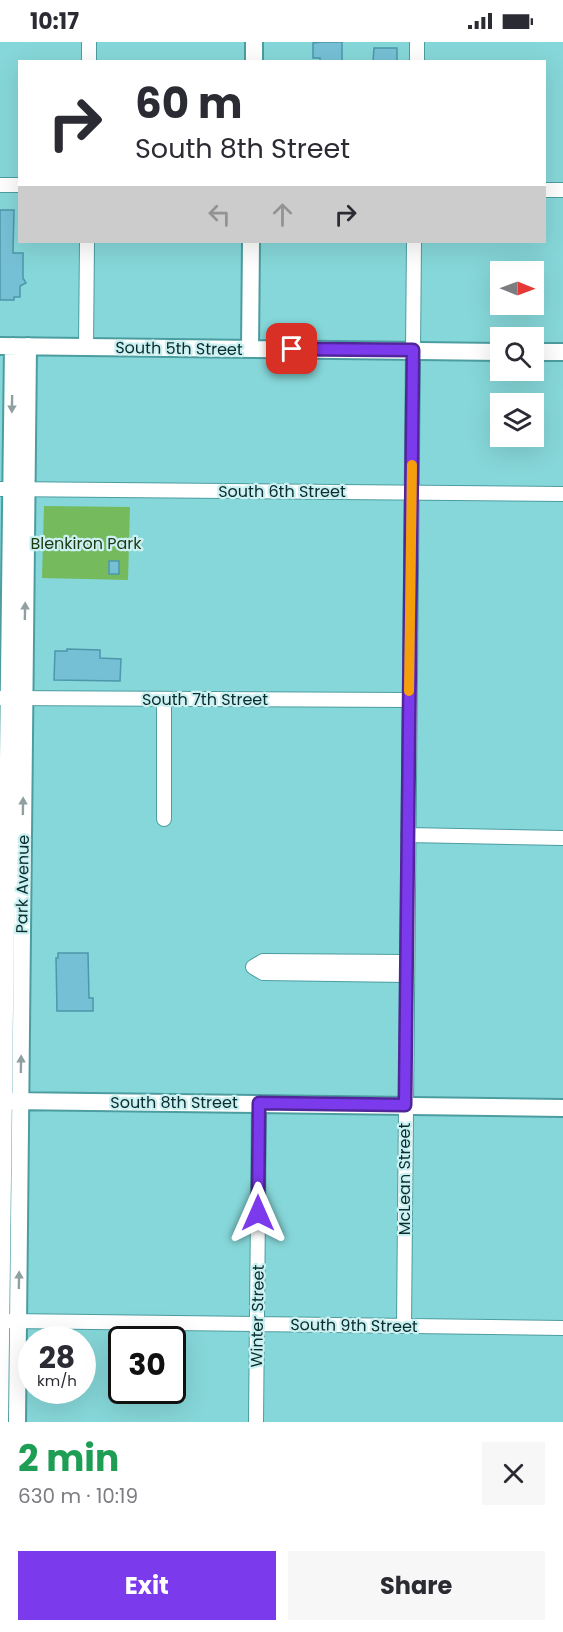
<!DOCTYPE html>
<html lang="en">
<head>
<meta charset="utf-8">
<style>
	:root { --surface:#fff; --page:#f7f7f7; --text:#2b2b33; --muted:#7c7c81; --accent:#7c3aed }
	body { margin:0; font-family:Poppins,sans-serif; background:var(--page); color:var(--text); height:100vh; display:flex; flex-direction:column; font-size:22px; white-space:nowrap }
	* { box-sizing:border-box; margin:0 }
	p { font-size:20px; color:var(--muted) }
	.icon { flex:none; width:33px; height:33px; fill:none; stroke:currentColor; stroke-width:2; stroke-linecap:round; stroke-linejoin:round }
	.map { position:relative; height:1380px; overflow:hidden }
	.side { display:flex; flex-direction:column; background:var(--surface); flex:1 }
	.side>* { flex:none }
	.top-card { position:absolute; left:18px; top:18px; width:528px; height:183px; border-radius:0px; box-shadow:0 6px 24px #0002; background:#fff; color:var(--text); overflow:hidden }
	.needle { width:39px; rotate:91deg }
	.buttons { position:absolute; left:490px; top:219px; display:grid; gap:12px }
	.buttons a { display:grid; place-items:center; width:54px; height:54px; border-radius:0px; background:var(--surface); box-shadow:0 6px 24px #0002; font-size:30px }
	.speed { position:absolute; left:18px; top:1284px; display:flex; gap:12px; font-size:30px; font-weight:700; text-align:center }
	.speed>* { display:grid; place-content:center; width:78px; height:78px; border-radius:50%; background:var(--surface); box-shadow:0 6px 24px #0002; line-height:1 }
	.speed small { font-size:15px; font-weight:400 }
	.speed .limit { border:3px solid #111; border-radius:9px; background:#fff; color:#111 }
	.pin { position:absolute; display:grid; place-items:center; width:51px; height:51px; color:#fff; margin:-26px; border-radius:12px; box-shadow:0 3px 9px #0006 }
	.me { position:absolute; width:66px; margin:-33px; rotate:0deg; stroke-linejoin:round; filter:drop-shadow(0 0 4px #0008) }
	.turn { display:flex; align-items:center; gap:21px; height:126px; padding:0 18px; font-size:27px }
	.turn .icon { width:78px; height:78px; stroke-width:2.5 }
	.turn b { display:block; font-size:42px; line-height:51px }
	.lanes { display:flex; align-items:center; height:57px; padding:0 18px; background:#0003; justify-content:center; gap:30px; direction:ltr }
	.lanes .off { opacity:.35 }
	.round { display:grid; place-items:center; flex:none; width:63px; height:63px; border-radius:0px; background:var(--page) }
	.overview { display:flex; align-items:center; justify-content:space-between; height:102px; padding:0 18px }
	h1 { font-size:36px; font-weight:700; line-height:45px; color:#1e9e55 }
	.button { display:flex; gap:12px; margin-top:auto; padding:12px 18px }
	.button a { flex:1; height:69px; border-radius:0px; background:var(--accent); color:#fff; font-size:24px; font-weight:700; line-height:69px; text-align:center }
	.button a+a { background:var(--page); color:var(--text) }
	.status { display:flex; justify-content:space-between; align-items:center; height:42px; padding:0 30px; background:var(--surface); direction:ltr }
	.status svg { height:16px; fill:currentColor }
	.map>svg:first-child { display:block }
</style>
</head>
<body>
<div class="status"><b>10:17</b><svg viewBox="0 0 49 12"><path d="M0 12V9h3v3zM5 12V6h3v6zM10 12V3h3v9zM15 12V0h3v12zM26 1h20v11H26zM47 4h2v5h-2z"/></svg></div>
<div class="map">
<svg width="563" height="1380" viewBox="0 0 563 1380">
	<rect width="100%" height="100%" fill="#86d7d9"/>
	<path fill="#75ba5d" d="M 44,464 L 130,465 L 128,538 L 42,536 Z"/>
	<path fill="#76c0d5" stroke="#4d97ab" stroke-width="1.5" d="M 321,0 L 342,0 L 342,20 L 320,20 L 320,16 L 313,16 L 313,1 Z
		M 374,6 L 397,6 L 397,20 L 373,20 Z
		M 0,168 L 14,168 L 13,211 L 23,211 L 23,236 L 26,241 L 20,244 L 20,255 L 14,255 L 14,258 L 0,258 Z
		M 109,519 L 119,519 L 119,532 L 109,532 Z
		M 67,607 L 100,608 L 100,616 L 121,617 L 120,639 L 54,638 L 55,609 L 67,609 Z
		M 58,911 L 88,911 L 89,956 L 93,956 L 93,969 L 57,969 L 56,916 L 58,916 Z"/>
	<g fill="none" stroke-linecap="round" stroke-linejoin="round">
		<g stroke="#4c9da0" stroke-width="16">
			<path id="minor" d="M 89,20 L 89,0
				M 417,20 L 417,0
				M 0,143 L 20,143
				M 544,148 L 563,148
				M 86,305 L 87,200
				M 0,447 L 563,452
				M 0,656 L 409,658
				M 164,777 L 164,658
				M 408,793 L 563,796
				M 407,933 L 263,931 L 253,925 L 263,919 L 407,920
				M 10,1279 L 563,1286
				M 404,1283 L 414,200
				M 256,1380 L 259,1061"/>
		</g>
		<g stroke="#4c9da0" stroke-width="20">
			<path id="tertiary" d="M 254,20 L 254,0
				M 0,304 L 501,310
				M 250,307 L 251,200
				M 534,310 L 563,310
				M 9,1059 L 563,1066
				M 0,1380 L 13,304
				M 17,1380 L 28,304"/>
		</g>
		<use href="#minor" stroke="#fff" stroke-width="14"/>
		<use href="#tertiary" stroke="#fff" stroke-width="16"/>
	</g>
	<defs><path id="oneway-solid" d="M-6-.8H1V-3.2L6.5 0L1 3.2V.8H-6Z" transform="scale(1.5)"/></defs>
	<g fill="#90a0a1">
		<use href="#oneway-solid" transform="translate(12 362) rotate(91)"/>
		<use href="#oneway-solid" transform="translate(25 569) rotate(-89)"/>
		<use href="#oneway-solid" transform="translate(23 764) rotate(-89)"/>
		<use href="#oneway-solid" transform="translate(21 1022) rotate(-89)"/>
		<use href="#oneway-solid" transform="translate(19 1238) rotate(-89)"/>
	</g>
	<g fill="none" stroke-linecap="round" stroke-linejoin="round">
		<g stroke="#51269a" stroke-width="15">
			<path id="route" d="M 258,1171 L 259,1061 L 405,1063 L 413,308 L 292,307"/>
		</g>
		<use href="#route" stroke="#7c3aed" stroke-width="10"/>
		<path stroke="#f59e0b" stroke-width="10" d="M 409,649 L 412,423"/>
	</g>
	<g text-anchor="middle" stroke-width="4.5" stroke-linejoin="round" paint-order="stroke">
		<g font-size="16" fill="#092d2e" stroke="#caf0f1">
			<text transform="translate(179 306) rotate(1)" y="6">South 5th Street</text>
			<text x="282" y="455">South 6th Street</text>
			<text x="205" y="663">South 7th Street</text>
			<text transform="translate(22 842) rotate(-89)" y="6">Park Avenue</text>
			<text x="174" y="1066">South 8th Street</text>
			<text transform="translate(404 1137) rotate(-90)" y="6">McLean Street</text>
			<text transform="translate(257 1274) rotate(-89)" y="6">Winter Street</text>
			<text transform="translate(354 1283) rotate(1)" y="6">South 9th Street</text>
		</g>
		<g font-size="16" fill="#1c3912" stroke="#caf0f1">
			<text x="86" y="507">Blenkiron Park</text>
		</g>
	</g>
</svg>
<div class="buttons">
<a><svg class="needle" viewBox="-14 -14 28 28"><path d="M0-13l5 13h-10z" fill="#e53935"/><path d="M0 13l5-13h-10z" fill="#7c7c81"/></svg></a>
<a><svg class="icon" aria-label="search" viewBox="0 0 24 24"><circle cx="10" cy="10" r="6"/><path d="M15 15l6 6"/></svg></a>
<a><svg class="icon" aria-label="layers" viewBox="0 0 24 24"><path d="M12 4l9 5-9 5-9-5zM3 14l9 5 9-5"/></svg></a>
</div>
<div class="speed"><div>28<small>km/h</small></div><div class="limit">30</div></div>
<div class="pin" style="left:292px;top:307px;background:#d93025"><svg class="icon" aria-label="arrive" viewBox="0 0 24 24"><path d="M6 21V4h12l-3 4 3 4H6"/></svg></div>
<svg class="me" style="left:258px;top:1171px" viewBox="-20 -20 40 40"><path d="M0-17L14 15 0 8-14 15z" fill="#7c3aed" stroke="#fff" stroke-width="4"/></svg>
<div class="top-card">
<div class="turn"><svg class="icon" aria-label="right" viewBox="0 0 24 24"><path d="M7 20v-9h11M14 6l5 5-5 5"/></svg><div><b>60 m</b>South 8th Street</div></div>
<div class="lanes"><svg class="icon off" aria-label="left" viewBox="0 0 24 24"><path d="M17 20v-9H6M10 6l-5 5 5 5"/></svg><svg class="icon off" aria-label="ahead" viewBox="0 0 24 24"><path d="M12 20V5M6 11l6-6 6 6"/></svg><svg class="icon" aria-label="right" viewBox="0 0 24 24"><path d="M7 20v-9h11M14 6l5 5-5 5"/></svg></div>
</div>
</div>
<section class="side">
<div class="overview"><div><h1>2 min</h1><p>630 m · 10:19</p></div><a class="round"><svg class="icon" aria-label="close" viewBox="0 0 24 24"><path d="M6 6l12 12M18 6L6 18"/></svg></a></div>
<div class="button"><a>Exit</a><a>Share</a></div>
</section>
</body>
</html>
